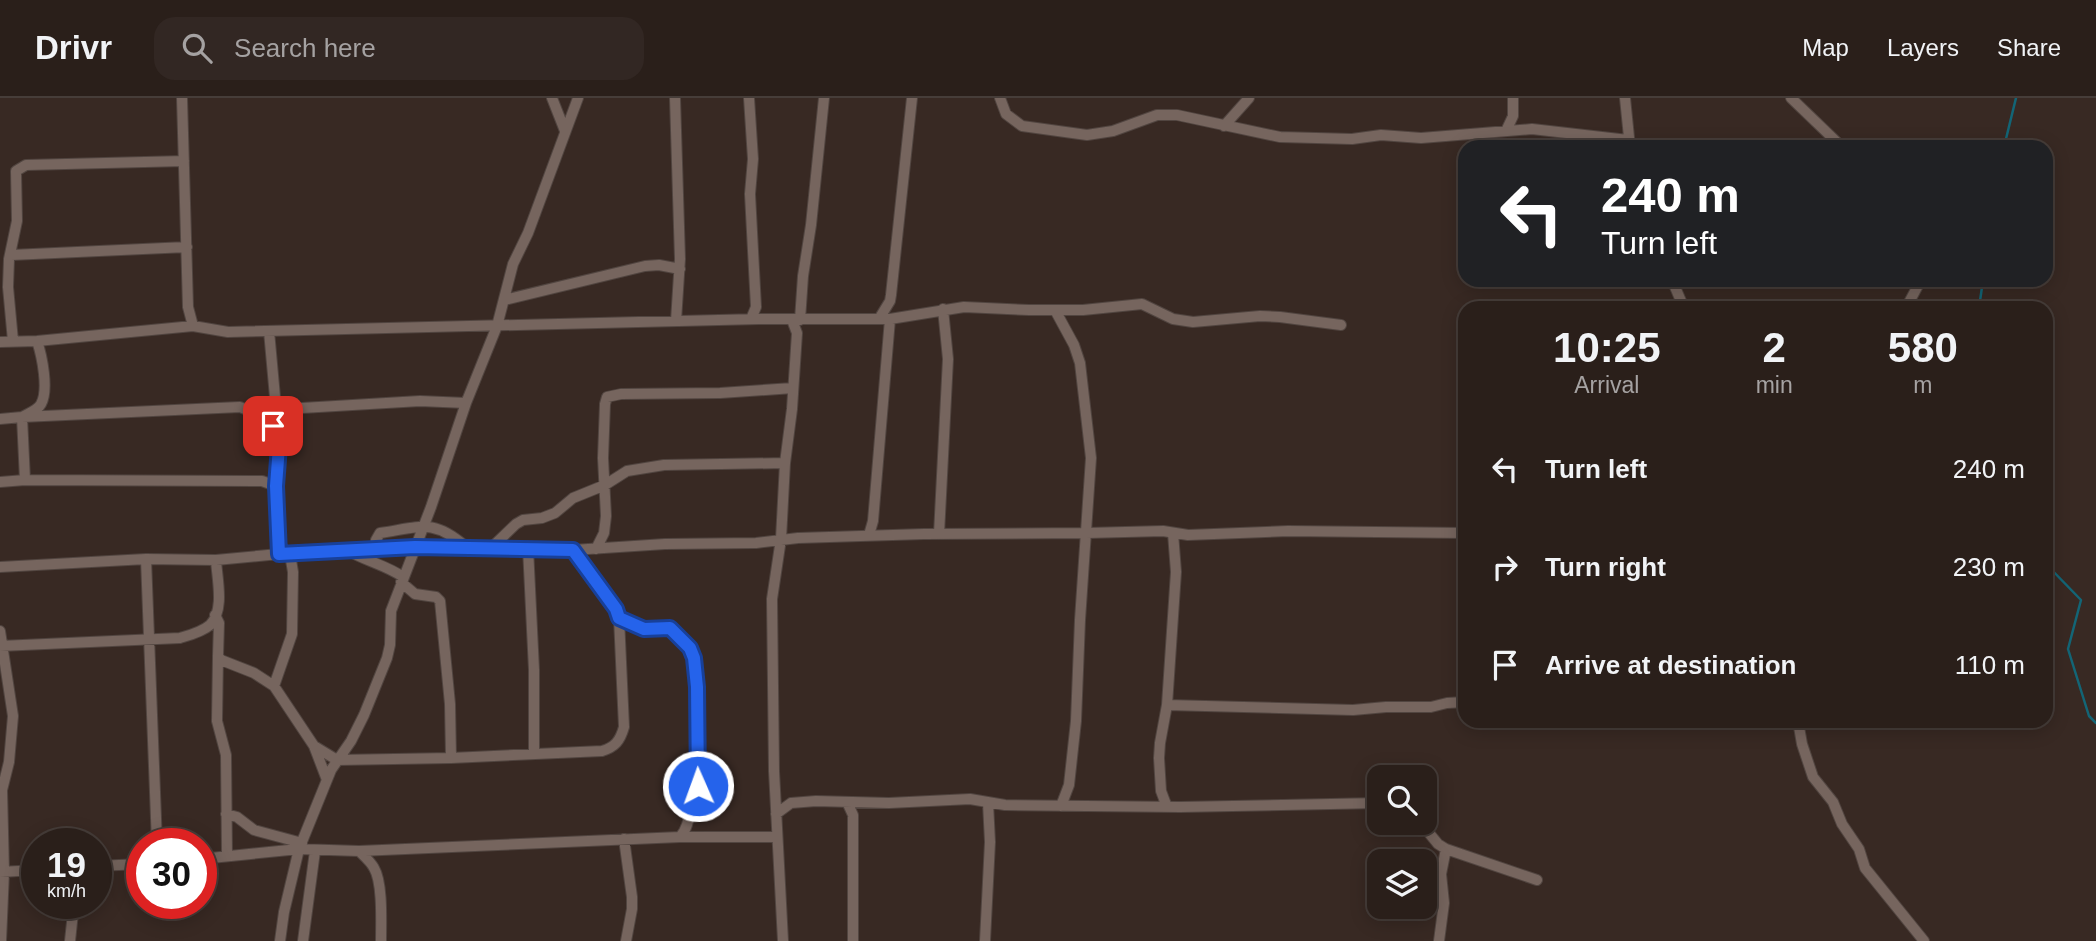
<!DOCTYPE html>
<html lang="en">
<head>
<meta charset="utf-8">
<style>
	:root { --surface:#2a1f1a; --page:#322723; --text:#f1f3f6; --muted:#a5a2a2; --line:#463d39 }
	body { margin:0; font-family:Helvetica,sans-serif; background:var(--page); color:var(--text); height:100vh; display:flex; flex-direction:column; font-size:26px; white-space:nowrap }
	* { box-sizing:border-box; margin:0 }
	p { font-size:23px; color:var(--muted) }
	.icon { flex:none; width:38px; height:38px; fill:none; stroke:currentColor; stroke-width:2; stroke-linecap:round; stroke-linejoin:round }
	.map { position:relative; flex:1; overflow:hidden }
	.details { position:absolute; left:1458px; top:203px; width:595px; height:427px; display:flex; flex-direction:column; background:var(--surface); border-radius:21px; box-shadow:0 4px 18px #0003,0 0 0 2px var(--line) }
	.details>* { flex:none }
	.banner { position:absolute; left:1458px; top:42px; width:595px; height:147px; border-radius:21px; box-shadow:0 4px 18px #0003,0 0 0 2px var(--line); background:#202124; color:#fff; overflow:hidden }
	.buttons { position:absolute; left:1367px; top:667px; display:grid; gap:14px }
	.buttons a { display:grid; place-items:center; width:70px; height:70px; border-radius:14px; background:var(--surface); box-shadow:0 4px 18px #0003,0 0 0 2px var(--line); font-size:35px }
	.speed { position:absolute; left:21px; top:730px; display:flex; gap:14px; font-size:35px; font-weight:700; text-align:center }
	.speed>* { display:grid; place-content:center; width:91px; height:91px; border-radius:50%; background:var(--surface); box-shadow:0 4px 18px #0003,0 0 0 2px var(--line); line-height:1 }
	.speed small { font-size:18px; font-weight:400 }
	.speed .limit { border:10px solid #d22; background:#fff; color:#111 }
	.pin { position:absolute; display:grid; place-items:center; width:60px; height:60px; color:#fff; margin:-30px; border-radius:14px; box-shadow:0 4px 10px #0006 }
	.me { position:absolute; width:77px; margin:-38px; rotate:358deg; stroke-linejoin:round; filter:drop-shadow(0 0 5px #0008) }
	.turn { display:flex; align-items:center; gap:24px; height:147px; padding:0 28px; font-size:32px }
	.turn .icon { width:91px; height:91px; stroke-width:2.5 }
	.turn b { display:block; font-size:49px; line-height:60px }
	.eta { display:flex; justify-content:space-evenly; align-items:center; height:119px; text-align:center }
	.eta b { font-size:42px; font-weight:700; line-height:49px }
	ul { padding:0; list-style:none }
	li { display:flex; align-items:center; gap:21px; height:98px; padding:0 28px }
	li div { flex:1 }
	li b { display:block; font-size:26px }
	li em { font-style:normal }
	header { display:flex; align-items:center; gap:42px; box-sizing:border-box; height:98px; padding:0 35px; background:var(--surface); border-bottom:2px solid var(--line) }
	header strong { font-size:33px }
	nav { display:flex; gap:38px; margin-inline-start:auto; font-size:24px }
	.search { width:490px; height:63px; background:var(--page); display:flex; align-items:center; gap:18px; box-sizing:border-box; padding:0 24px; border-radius:21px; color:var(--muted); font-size:26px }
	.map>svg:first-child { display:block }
</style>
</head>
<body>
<header>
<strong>Drivr</strong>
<div class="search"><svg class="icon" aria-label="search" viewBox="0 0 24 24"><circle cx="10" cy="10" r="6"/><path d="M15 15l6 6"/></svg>Search here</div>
<nav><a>Map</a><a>Layers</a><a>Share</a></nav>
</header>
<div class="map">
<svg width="2096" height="843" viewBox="0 0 2096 843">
	<rect width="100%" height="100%" fill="#382923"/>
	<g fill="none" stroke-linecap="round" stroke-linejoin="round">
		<path stroke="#136576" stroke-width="2.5" d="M 2004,49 L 2016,0
			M 1979,210 L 1983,182
			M 2046,466 L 2081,502 L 2068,551 L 2089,618 L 2096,625"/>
		<g stroke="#514540" stroke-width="12">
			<path id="minor" d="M 182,0 L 188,209 L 193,228
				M 552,0 L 565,33
				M 675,0 L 680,161 L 676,223
				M 749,0 L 753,61 L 750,96 L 756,209 L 751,221
				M 1000,0 L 1006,16 L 1022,28 L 1087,37 L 1113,33 L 1157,17 L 1177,17 L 1280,39 L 1352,41 L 1381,37 L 1421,40 L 1532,31 L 1628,42
				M 1625,0 L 1630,49
				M 1791,0 L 1842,49
				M 1224,28 L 1249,0
				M 1506,33 L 1513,18 L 1513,0
				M 11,157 L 187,149
				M 1672,182 L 1684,210
				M 504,202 L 645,168 L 659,167 L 680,171
				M 1906,210 L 1921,182
				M 1055,212 L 1074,247 L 1080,265 L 1091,360 L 1080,522 L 1076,623 L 1069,687 L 1061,708
				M 879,221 L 890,203 L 891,197 L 912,0
				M 800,222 L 803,178 L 811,127 L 824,0
				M 269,233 L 275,299 L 280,318 L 276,388 L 279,456
				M 13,243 L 8,189 L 9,161 L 17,123 L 16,73 L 26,67 L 184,63
				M 0,244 L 37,243 L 193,228 L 228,234 L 759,221 L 890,221 L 964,209 L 1029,212 L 1083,212 L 1142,206 L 1173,221 L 1193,224 L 1260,218 L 1280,219 L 1341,227
				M 280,318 L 285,311 L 420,303 L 466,305
				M 0,321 L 22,319 L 240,309 L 254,315 L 280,335
				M 25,382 L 22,319 C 29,315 38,312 41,306 C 49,292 42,258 37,243
				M 0,384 L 25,382 L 262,383 L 276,388
				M 939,436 L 948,261 L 943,211
				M 869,437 L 873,423 L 890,221
				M 492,449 L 516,426 L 523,422 L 542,420 L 555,415 L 573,400 L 605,387 L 627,373 L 664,367 L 785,365
				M 528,450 L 534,572 L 534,655
				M 375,451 L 376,442 L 380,435 C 420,429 433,420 466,449
				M 596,451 L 604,435 L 606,418 L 603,360 L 605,306 L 607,299 L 621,296 L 720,295 L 793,290
				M 347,452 C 365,463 386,467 403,479
				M 146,461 L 157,746
				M 0,469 L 146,461 L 216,462 L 279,456 L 415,449 L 573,452 L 665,446 L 756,445 L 798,440 L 924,436 L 1087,435 L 1163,433 L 1188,437 L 1288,433 L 1465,435
				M 401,484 L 415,496 L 436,499 L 440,503 L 450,606 L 451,660
				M 215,517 L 219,525 L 218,558 L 221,562 L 254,575 L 274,588 L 314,648 L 337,662 L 451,660 L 602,653 C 615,649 620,643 624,629 L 619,520 L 616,511 L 573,452
				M 619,520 L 644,531 L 670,531 L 690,550 L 694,560 L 697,589 L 698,688 C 687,704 693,725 680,739
				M 0,533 L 13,618 L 9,664 L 2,692 L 4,774 L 1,843
				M 0,548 L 180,540 C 190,537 202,534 210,527 C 225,512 217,481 216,462
				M 218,558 L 217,623 L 226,657 L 227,758
				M 274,588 L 292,536 L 293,474 L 290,456
				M 1167,607 L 1353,612 L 1386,609 L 1431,609 L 1447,605 L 1465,604
				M 1798,623 L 1802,646 L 1813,679 L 1833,704 L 1842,726 L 1859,751 L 1865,770 L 1924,843
				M 314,648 L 327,682
				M 847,704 L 853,717 L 853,843
				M 1167,709 L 1161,693 L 1159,660 L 1160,645 L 1167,607 L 1176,474 L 1173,435
				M 226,716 L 237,719 L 254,732 L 302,745
				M 776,716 L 791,705 L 816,703 L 889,705 L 970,701 L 1005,707 L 1180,709 L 1379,705
				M 1420,724 L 1438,746 L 1446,751 L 1537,782
				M 624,741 L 632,799 L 632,811 L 626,843
				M 359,753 C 364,758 371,764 374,770 C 383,785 381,825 381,843
				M 201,761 L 299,751 L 359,753 L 680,739 L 777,739
				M 96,768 L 142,766
				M 0,774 L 37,772
				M 70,843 L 74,805
				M 280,843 L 284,814 L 299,751 L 331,672 L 351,643 L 364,617 L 387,560 L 390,547 L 391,513 L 431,409 L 466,305 L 497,228 L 513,166 L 528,135 L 578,0
				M 303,843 L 315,753
				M 783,843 L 774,673 L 772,501 L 781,441 L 785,365 L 792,311 L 797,235 L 792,222
				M 985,843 L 990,744 L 988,705
				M 1439,843 L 1444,805 L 1441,776 L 1446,751"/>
		</g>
		<use href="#minor" stroke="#76655e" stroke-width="10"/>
	</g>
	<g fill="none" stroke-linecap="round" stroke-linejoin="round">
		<g stroke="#184099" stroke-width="18">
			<path id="route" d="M 273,328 L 280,335 L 276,388 L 279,456 L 415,449 L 573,452 L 616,511 L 619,520 L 644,531 L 670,530 L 690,550 L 694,560 L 697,589 L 698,688"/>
		</g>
		<use href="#route" stroke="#2563eb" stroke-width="12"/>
	</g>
</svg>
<div class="buttons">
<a><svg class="icon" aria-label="search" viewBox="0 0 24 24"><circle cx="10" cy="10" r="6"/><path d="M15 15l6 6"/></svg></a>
<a><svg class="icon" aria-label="layers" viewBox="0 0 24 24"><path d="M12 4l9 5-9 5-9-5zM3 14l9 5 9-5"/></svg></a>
</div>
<div class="speed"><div>19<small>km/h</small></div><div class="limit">30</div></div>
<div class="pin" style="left:273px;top:328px;background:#d93025"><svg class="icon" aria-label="arrive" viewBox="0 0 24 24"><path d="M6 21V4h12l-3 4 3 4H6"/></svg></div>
<svg class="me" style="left:698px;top:688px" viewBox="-20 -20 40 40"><circle r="17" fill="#2563eb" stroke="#fff" stroke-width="3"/><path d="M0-11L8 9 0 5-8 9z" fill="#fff"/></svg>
<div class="banner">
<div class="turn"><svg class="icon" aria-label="left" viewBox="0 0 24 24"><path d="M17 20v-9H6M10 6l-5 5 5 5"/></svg><div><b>240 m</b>Turn left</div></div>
</div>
<section class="details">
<div class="eta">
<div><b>10:25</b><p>Arrival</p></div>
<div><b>2</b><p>min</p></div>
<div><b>580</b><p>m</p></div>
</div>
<ul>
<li><svg class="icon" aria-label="left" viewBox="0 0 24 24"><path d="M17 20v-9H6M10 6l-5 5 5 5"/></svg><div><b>Turn left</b></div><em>240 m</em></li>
<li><svg class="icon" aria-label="right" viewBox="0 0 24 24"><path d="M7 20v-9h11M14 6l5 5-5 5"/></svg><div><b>Turn right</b></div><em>230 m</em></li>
<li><svg class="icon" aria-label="arrive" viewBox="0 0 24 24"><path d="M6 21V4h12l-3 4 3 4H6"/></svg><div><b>Arrive at destination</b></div><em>110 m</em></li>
</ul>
</section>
</div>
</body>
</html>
